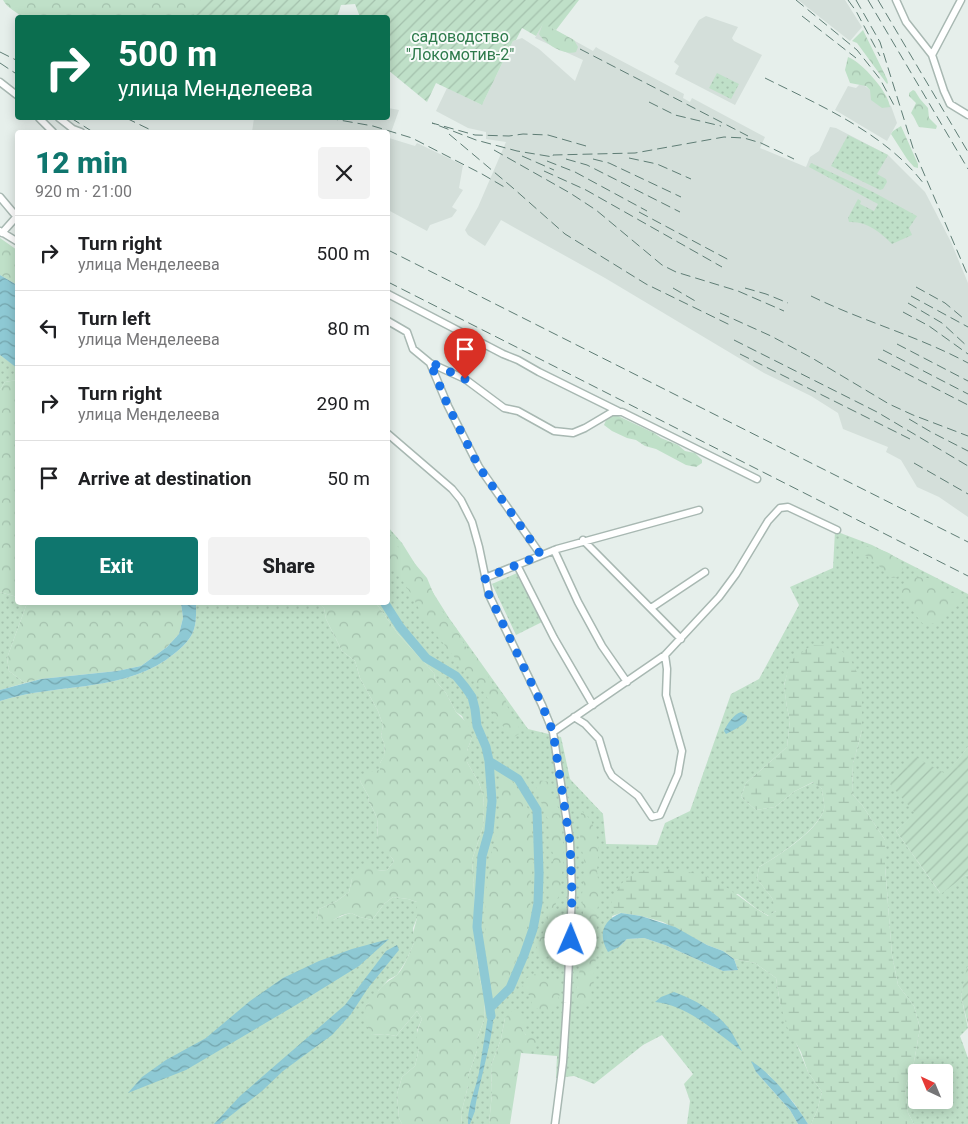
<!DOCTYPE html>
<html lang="en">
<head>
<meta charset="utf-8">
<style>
	:root { --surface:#fff; --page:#f2f2f2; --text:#202124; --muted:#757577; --line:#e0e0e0; --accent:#0f766e }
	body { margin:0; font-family:Roboto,sans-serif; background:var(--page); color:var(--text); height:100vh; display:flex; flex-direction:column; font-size:19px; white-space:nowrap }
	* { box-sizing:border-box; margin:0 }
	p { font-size:16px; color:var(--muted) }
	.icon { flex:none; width:28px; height:28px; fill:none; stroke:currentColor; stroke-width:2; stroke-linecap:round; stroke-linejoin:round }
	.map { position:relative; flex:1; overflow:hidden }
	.drawer { position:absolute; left:15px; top:130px; width:375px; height:475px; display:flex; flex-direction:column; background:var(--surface); border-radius:5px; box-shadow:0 2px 12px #0003 }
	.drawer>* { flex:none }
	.guide { position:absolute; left:15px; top:15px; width:375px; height:105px; border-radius:5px; box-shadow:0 2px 12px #0003; background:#0b6e4f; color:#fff; overflow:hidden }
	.needle { width:32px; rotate:316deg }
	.controls { position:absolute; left:908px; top:1064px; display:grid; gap:10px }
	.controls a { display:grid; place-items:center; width:45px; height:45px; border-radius:5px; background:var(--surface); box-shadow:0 2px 12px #0003; font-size:25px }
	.pin { position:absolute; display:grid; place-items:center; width:42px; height:42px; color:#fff; margin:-51px -21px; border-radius:50% 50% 50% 0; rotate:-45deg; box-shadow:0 0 5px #0007 }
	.pin .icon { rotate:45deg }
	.me { position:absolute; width:55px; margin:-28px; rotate:1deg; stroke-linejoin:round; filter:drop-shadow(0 0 4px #0008) }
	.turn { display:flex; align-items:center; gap:18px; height:105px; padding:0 20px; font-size:22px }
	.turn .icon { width:65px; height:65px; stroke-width:2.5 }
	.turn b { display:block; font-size:35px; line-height:42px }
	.round { display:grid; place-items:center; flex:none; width:52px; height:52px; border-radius:5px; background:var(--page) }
	.summary { display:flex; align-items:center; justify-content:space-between; height:85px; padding:0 20px }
	h1 { font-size:30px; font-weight:800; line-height:38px; color:var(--accent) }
	.primary-button { display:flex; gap:10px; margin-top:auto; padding:10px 20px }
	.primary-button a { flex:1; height:58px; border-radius:5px; background:var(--accent); color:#fff; font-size:20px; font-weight:800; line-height:58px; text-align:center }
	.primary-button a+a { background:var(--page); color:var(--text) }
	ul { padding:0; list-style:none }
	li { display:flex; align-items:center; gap:15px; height:75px; padding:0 20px; border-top:1px solid var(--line) }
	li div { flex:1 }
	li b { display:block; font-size:19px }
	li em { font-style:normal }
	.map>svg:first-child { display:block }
</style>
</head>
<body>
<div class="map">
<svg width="968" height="1124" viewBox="0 0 968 1124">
	<defs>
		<pattern id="grass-dots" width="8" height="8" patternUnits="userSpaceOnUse" patternTransform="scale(1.25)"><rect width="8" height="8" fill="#bfe0c8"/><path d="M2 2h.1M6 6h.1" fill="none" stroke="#a4c1ad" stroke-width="1.8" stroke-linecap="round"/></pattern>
		<pattern id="forest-crowns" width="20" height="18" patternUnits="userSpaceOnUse" patternTransform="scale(1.25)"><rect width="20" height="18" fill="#bfe0c8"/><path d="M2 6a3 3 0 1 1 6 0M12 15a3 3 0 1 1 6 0" fill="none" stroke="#a4c1ad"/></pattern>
		<pattern id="wetland-marsh" width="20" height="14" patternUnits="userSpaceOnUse" patternTransform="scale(1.25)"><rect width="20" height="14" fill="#bfe0c8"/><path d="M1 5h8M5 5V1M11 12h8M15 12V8" fill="none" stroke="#a4c1ad"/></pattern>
		<pattern id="garden-furrows" width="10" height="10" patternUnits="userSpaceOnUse" patternTransform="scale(1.25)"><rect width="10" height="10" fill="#bfe0c8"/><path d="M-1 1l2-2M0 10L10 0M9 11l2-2" fill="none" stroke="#a4c1ad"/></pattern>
		<pattern id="water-waves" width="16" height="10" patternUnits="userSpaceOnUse" patternTransform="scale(1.25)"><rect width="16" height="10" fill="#8ec9d4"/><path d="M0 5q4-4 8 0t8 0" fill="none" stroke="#74a5ad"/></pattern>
	</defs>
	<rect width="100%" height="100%" fill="#e6efeb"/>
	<path fill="#d4dfda" d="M 798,0 L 845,0 L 862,27 L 850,41 Z
		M 706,16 L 738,27 L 732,38 L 734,41 L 762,55 L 735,105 L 675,74 L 679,66 L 674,62 L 699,20 Z
		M 543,23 L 593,51 L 596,47 L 599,49 L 684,94 L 683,98 L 690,102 L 692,98 L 765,137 L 760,148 L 806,167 L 810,157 L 819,151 L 830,127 L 836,128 L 888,155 L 925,192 L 951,242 L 968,283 L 968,517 L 939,497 L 917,487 L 901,460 L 886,452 L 888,447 L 843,429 L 838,413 L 811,396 L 764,373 L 605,278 L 501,220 L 485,246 L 468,235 L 465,230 L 478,207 L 506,142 L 486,139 L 486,132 L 468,128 L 436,111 L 447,88 L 482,105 L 513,41 L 522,38 L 539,49 L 575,81 L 583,60 L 535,38 Z
		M 861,83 L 891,106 L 897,123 L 887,141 L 835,110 L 848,86 L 856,88 Z
		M 388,108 L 399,110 L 389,138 L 415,146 L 417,143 L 463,165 L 459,188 L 463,190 L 452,207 L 457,210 L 452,217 L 430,225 L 427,231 L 388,210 L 388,132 L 252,132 L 254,118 L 388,118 Z"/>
	<path fill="url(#grass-dots)" fill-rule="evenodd" d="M 717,73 L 739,84 L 731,99 L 709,88 Z
		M 848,135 L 888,155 L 877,174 L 886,179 L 887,182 L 883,189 L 880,190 L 831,166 Z
		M 811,163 L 873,192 L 917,216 L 909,228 L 912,235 L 892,244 C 880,232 867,221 849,222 L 848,218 L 858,199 L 861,201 L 860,204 L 874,211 L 878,204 L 809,167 Z
		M 0,355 L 18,368 L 17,380 L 5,382 L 0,390 Z
		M 388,527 L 402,543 L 449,618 L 528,729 L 561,737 L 570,779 L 603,814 L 606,844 L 657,845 L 665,823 L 690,811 L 731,694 L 759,679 L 799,605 L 790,587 L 833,568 L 835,531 L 872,545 L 968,594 L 968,747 L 916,813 L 896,831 L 940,893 L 966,875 L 968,876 L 968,967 L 961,996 L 968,1028 L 960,1036 L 968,1058 L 968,1124 L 914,1124 L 908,1113 L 905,1088 L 914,1062 L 920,1028 L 914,1006 L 898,985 L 892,955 L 885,866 L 885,840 L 862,805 L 852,794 L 853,764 L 862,730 L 791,661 L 784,685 L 787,708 L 790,720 L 787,747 L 746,783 L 741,797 L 756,810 L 775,807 L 795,791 L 814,782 L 822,789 C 822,794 825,803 824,809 C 819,829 777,857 759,867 L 757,879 L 772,898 L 777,910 L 769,916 L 757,909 L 738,894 L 610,906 L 621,913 L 612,916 L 619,947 L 627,939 L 644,938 L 665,945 L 723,971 L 738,970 L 734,959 L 755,963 L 776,978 L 780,1003 L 808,1072 L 822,1092 L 817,1111 L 811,1124 L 808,1124 L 794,1103 L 768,1074 L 756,1072 L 790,1110 L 798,1124 L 687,1124 L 690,1101 L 684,1084 L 693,1074 L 662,1035 L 643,1045 L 594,1084 L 574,1076 L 556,1078 L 557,1056 L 521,1053 L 526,1035 L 522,1030 L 505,1018 L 501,1039 L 491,1066 L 492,1093 L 489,1124 L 462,1124 L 461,1114 L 468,1086 L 468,1076 L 477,1051 L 477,1039 L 484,1020 L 485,1000 L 479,976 L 474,930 L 475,906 L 472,860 L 483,827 L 484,808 L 483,795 L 479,783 L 467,762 L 467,751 L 472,737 L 462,716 L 456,712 L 446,693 L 435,680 L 434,673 L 398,634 L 376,603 L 388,602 ZM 916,1072 L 944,1072 L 944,1100 L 916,1100 Z
		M 517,573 L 542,622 L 516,635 L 492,584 Z
		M 0,592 L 17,597 L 18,602 L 27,603 L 7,658 L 9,671 L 25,683 L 0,690 Z
		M 319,602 L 324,608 L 326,619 L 342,651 L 355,661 L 360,678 L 378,711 L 383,725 L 381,736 L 384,743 L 385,755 L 380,763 L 380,771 L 360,781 L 369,797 L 368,801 C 372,807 375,812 377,819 C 379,828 375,831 380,842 C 383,849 390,854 394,861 L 387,870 L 377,871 L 352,879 L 349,892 L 337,901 L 319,909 L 317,920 C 335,923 335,917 351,913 L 360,917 L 372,920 L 384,904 L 393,897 L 408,899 L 417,902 L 417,918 L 413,928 L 414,943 L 406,961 L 397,975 L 388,980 L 379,990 L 374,1000 L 366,1005 L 372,1035 L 385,1034 L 396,1036 L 417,1011 L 422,1019 L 417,1030 L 419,1049 L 415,1066 L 402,1077 L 397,1094 L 399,1118 L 402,1124 L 0,1124 L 0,701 C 55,683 116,693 166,660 C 175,653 185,646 191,636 C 197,626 196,614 196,603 Z"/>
	<path fill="url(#forest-crowns)" d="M 3,0 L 202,0 L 200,17 L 147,18 L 144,16 L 136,18 L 23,18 C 16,11 8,9 3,0 Z
		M 543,23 L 574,40 L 578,47 L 576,52 C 565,56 545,44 539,34 Z
		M 863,30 L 887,79 L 888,83 L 887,84 L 857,43 L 852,41 Z
		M 848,57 C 862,62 889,93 890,107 L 882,108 L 871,100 L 870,90 L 866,86 L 850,83 L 845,70 Z
		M 913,90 L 915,91 L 920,99 L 928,108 L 929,118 L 937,126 L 936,129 L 919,127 C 916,122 915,118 911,113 L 916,103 L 909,96 L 909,93 Z
		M 901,126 L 918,164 L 918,168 L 914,167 L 907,159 L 891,134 L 893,131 Z
		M 0,238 L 17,250 L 17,285 L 0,275 Z
		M 17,380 L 18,380 L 17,597 L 0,592 L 0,390 L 5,382 Z
		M 613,415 L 616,415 L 654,433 L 661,438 L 678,445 L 685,451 L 695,453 L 702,460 L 702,463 L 696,467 L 686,465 L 656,449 L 645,446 L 636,440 L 627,438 L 612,431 L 604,425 L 606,420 Z
		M 388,531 L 397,546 L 405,552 L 427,578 L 439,607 L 456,628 L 465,646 L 477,658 L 492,683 L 505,698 L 508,708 L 516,721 L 520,730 L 519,734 L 514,737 L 506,730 L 494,715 L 486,695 L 423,619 C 417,601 402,577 388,565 Z
		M 867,547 C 872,547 887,551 892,555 C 895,557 901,562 902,567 C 904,573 896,580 890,577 C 885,575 883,569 879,566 C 875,562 871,562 867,556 L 853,556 L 853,551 Z
		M 916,577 C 930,578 943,579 949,593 L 958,593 L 966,599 L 936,623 L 924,625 C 914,615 910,604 900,594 L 901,585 Z
		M 27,603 L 181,603 L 183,618 L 179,634 L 167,647 L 141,666 L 117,671 L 41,679 L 25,683 L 9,671 L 7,658 Z
		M 319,603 L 376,603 L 398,634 L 434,673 L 435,680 L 446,693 L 456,712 L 468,724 L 472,737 L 467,751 L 467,762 L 479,783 L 483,795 L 484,808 L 483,827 L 472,860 L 475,906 L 474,930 L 479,976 L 485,1000 L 484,1020 L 477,1039 L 477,1051 L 468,1076 L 468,1086 L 461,1114 L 462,1124 L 402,1124 L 399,1118 L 397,1094 L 402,1077 L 415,1066 L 419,1049 C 414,1039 417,1030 422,1019 L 417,1011 L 396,1036 L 385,1034 L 372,1035 L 364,1021 L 366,1005 C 374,1000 374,997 379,990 C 384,983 391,980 397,975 C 405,967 409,953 414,943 L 412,937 L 417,918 L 417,902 L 408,899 L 393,897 L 384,904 L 372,920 L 360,917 L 351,913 L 342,915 L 330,922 L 317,921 L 319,909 L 337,901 L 349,892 L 352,879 L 359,868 L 369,865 L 377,871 L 387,870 L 394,861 C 390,854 385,852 381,846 C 375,837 379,828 377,819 C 375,812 372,807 368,801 L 369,797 L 360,781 L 368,772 L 380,770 L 380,763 L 385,754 L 384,743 L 381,736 L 383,725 L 378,711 L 360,678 L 355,661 L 342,651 L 326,619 L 324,608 Z
		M 501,776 L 508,776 L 521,793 L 529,811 L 535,851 L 531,881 L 530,916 L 524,942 L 506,984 L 499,995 L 494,997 L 491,994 L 485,947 L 486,892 L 491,855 L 499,827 L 499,781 Z
		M 538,780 L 550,782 L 551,794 L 561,813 L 564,856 L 560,892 L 555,906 L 556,925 L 558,932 L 565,931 L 566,936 L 561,945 L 557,943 L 550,944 L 549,952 L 543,959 L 538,956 L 537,947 L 540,938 L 546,927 L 551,884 L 551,868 L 554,857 L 550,845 L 548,820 L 535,784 Z
		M 581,810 L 591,820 L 599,844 L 597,871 L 600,894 L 597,912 L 596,957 L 591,995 L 587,1003 L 579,1005 L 574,1001 L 582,958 L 581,949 L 584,931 L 582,894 L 585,864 L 580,842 Z
		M 535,974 L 550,980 L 557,979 L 563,986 L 555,1007 L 551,1013 L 532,1007 C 532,997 529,993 521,989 L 527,978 Z
		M 514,1009 L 522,1013 L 526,1020 L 522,1029 L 526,1035 L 533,1036 L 537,1042 L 530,1052 L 521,1053 L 510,1124 L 489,1124 L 492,1093 L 491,1066 L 501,1039 L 505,1018 Z"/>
	<path fill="url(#wetland-marsh)" d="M 812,645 L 834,646 L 849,656 L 862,683 L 862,730 L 853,764 L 852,794 L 862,805 L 885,840 L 885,866 L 892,955 L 898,985 L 914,1006 L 920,1028 L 914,1062 L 905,1088 L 908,1113 L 914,1124 L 811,1124 L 817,1111 L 822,1092 L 808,1072 L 801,1052 L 787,1027 L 780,1003 L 776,978 L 755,963 L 734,959 L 723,951 L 707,945 L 663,922 L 641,916 L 621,913 L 610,907 C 614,895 620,882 631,875 C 649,864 696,871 714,880 C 733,890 749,905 768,916 L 776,911 L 772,898 L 757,879 L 759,867 C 777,857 819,830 824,809 C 825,803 822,794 822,789 L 813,782 L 795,791 L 775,807 L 756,810 L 741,797 L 746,783 L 787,747 L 790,720 L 787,708 L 784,686 L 790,661 Z"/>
	<path fill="url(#garden-furrows)" d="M 201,0 L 579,0 L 556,30 L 543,24 L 536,36 L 522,28 L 516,40 L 513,41 L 482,105 L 436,83 L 427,102 L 388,70 L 388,18 L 360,17 L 355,4 L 341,5 L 337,17 L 193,17 Z
		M 968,747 L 968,876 L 966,875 L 941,894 L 896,831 L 915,813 L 890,784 L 913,756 L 946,774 Z
		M 967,967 L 968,967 L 968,1025 L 961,996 Z"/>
	<path fill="url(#water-waves)" d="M 0,275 L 17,285 L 17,368 L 0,355 Z
		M 181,603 L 196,603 C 196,614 197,626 191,636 C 185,646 175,653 166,660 C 116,693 55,683 0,701 L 0,690 L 41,679 L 117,671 L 141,666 L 167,647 L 179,634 L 183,618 Z
		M 741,712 L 747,716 L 747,720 C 744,725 732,731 726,734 L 724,731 C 728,723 733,715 741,712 Z
		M 621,913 L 641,916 L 675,927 L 707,945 L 723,951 L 734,959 L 738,970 L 723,971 L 665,945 L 644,938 L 627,939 L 619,947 L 608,952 C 598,935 602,921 621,913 Z
		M 389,939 L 359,966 L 296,1005 L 186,1070 L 128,1093 L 142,1077 L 166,1060 L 206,1038 L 250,1001 L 283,978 L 319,961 L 352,949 Z
		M 397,945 L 399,950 L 368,988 L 351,1014 L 332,1035 L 283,1071 L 262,1091 L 220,1124 L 214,1124 L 240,1096 L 345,1005 L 386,951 Z
		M 674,992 C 694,999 717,1012 730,1030 C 734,1036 738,1044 742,1051 C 715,1032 688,1005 655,1002 L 661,997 Z
		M 491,1004 C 501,1016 476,1091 475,1111 L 470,1124 L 468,1124 C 467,1104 478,1085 480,1066 C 482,1056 483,1045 485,1035 C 486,1028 489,1008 491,1004 Z
		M 751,1061 C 770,1072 797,1105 808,1124 L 798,1124 L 790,1110 L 756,1072 Z"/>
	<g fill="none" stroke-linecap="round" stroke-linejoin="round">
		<path stroke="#8ec9d4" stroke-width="9" d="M 384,602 L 400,627 L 426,658 L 456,676 L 465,687 L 472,697 L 475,709 L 477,726 L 486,747 L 489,761 L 492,801 L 489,831 L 482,856 L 477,927 L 491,1016
			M 489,761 L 518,779 L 537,810 L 539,874 L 538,903 L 533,929 L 524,955 L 510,988 L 491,1007"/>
		<g stroke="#a8b8b2" stroke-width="9">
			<path id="minor" d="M 896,0 L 906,22 L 932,55 L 944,91 L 950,104 L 968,115
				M 932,55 L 961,0
				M 0,82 L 18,96
				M 39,118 L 53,132
				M 59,118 L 73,129 L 81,132
				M 0,197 L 16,216
				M 0,231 L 18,242
				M 2,233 L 18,215
				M 388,294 L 503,354 L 518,360 L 539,372 L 618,411
				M 388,321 L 407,332 L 413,349 L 430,363 L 448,406 L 479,467 L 541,555
				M 430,363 L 465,379 L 504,408 L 518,411 L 554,431 L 573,433 L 585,428 L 612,412 L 622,412 L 757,479
				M 388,434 L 452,489 L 461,500 L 472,522 L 479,547 L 489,595 L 542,705 L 553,732 L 570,842 L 572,893 L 567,1003 L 563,1062 L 555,1124
				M 583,540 L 681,639
				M 554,550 L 578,602 L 602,646 L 627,682
				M 517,565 L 554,638 L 593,705
				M 485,578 L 557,549 L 699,510
				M 651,608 L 705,572
				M 574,717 L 585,724 L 599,739 L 608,769 L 612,776 L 638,796 L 652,817 L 660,815 L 678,774 L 682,751 L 666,695 L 667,669 L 665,655
				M 553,732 L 665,655 L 719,597 L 736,574 L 768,521 L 780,508 L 788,507 L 837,530"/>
		</g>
		<use href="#minor" stroke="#fff" stroke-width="6"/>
		<path stroke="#5f7d75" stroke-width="1" stroke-dasharray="10 5" stroke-linecap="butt" d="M 796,0 L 857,50 L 880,79 L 895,107
			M 848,0 L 856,11 L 880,56
			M 856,0 L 880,42 L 913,148 L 968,276
			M 868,0 L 968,169
			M 878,0 L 968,152
			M 802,16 L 856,58
			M 580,49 L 748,136
			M 0,52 L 18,61
			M 0,63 L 18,75
			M 765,78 C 821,106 885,133 924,184
			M 649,102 L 675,115 L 721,126
			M 71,118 L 93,132
			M 126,118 L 155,132
			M 328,118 L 373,126 L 412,138 L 482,174 L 506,188
			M 449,134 L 513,188 L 565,234 L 646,284 L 730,325
			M 586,146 L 548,135 L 523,134 L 509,136 L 475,135 L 432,123 L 476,140 L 517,151 L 553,157 L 553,155 L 635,153 L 724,137 L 744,138 L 761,143 L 794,159
			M 494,150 L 570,193 L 596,210 L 662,265 L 676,272 L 738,291 L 784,311
			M 522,156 L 554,170
			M 629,158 L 657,164 L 691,179
			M 566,159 L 587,165 L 680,212
			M 593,159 L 609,163 L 681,197
			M 547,161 L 575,172 L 647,211
			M 544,171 L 586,190 L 722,267
			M 639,212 L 729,260
			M 388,250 L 968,542
			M 388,282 L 968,576
			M 916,287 L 945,303 L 963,318
			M 673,288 L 697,302
			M 745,288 L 766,294 L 788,303
			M 811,296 C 862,321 918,336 968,363
			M 911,296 L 968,327
			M 908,303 L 942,323 L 968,347
			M 903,312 L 929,326 L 968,354
			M 720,313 L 771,336 L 812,358 L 889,404 L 913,415 L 968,436
			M 734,340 L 877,412 L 968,466
			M 897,344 L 968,381
			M 883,350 L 968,394
			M 740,354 L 910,439
			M 878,359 L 968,405
			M 909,419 L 931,432 L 968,451
			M 914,463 L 968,494"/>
	</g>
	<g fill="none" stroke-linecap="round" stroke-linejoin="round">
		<path stroke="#1a73e8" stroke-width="9" stroke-dasharray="0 16.2" d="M 465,379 L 430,362 L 448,406 L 479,467 L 541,555 L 485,578 L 489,595 L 542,705 L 553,732 L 570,842 L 572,893 L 571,940"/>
	</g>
	<g text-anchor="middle" stroke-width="4" stroke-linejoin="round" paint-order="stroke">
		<g font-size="16" fill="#2d7a4b" stroke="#f7fbf9">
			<text x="460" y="42">садоводство<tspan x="460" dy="18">"Локомотив-2"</tspan></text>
		</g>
	</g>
</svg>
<div class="controls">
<a><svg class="needle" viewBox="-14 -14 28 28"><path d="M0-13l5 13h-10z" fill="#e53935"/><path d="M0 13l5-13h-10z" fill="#757577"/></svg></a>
</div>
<div class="pin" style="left:465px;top:379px;background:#d93025"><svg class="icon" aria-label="arrive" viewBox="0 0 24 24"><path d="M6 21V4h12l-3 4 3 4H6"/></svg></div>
<svg class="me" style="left:571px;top:940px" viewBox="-20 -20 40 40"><circle r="19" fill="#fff"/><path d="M0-13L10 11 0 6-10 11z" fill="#1a73e8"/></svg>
<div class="guide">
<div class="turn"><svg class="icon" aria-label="right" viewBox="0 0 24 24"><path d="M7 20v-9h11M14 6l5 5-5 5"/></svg><div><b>500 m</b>улица Менделеева</div></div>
</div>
<section class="drawer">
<div class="summary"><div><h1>12 min</h1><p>920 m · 21:00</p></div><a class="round"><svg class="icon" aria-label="close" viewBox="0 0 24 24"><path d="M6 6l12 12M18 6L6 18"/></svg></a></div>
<ul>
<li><svg class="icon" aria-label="right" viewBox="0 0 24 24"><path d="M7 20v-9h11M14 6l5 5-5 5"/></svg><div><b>Turn right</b><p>улица Менделеева</p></div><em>500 m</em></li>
<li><svg class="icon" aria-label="left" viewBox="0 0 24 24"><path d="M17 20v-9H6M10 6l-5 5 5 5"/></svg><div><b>Turn left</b><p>улица Менделеева</p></div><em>80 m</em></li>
<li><svg class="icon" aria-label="right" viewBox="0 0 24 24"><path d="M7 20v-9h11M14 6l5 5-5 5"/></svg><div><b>Turn right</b><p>улица Менделеева</p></div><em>290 m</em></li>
<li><svg class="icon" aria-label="arrive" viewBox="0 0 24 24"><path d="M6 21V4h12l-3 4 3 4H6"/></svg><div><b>Arrive at destination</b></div><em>50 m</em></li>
</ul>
<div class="primary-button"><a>Exit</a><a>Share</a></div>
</section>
</div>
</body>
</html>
